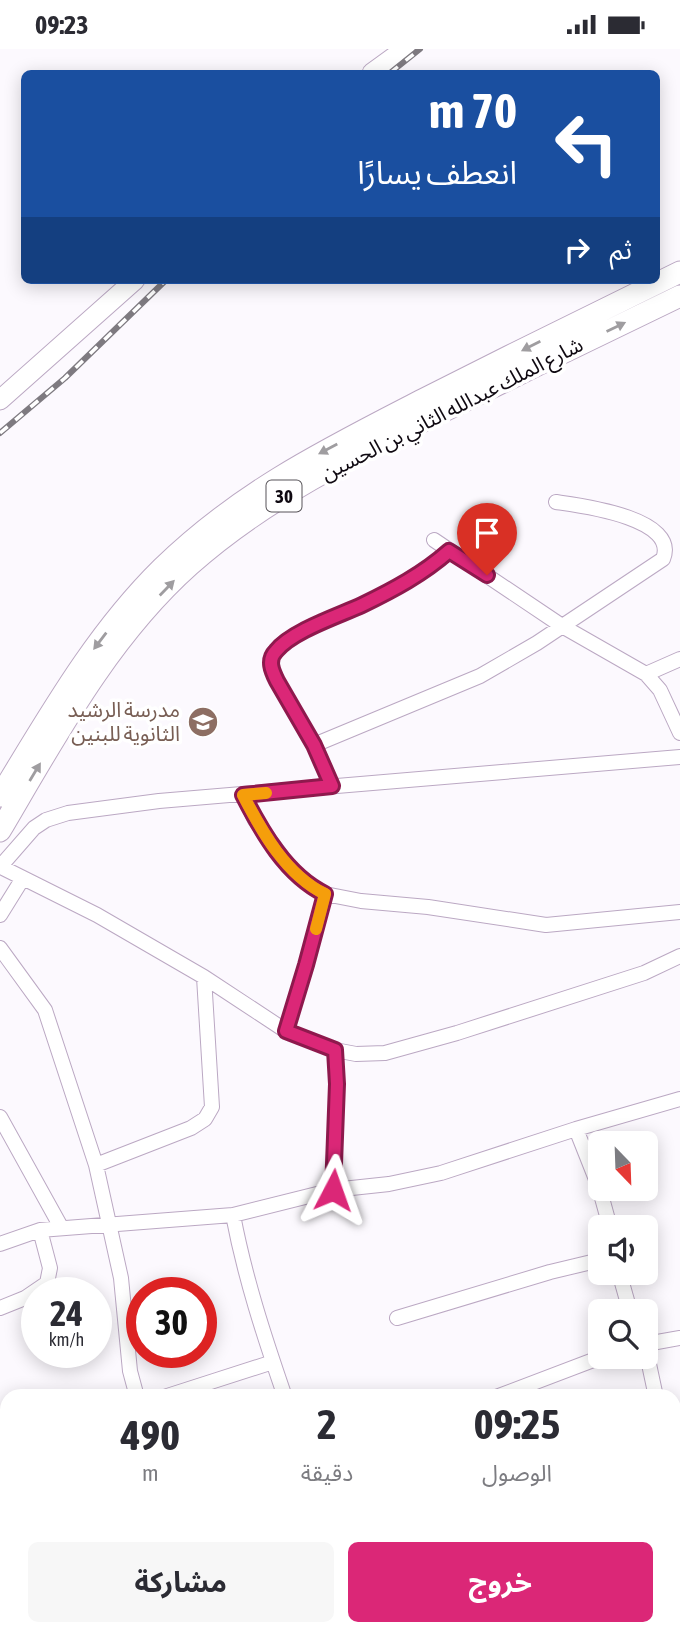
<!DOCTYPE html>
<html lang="ar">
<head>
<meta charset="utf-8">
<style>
	:root { --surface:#fff; --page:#f7f7f7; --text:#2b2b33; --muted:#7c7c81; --accent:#db2777 }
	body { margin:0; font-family:"Asap Condensed","Noto Sans Arabic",sans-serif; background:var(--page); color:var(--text); direction:rtl; height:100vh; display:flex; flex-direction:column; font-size:26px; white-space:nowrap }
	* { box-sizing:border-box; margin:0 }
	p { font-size:23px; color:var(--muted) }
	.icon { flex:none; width:38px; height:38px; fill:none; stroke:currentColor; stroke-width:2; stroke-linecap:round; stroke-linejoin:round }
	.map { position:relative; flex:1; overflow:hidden; direction:ltr }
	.drawer { position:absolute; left:0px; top:1340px; width:681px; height:247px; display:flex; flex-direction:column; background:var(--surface); border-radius:21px 21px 0 0; box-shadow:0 4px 18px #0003; direction:rtl }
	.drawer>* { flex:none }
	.guide { position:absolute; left:21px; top:21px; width:639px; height:214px; border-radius:10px; box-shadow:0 4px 18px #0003; direction:rtl; background:#1a4fa0; color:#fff; overflow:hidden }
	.needle { width:46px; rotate:157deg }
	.fabs { position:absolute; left:588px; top:1082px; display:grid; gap:14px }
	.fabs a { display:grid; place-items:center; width:70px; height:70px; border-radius:10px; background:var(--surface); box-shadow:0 4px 18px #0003; font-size:35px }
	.speed { position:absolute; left:21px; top:1228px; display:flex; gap:14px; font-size:35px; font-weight:700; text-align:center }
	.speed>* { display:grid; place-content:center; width:91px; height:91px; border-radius:50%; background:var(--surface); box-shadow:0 4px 18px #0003; line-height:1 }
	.speed small { font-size:18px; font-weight:400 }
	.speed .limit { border:10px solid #d22; background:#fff; color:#111 }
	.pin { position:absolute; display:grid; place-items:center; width:60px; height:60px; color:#fff; margin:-72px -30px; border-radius:50% 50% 50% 0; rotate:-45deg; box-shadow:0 0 7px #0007 }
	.pin .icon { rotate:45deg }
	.me { position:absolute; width:77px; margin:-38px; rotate:4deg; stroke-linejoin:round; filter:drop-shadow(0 0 5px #0008) }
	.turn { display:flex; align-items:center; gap:24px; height:147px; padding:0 28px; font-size:32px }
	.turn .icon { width:91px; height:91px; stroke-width:2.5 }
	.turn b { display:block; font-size:49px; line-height:60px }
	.then { display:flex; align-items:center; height:66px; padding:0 28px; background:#0003; gap:14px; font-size:26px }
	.eta { display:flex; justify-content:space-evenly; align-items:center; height:119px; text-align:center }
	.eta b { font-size:42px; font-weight:700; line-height:49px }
	.primary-button { display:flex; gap:14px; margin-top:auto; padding:14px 28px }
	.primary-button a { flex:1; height:80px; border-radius:10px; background:var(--accent); color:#fff; font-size:28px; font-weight:700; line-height:80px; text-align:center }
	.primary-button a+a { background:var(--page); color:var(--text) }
	.status { display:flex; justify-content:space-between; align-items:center; height:49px; padding:0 35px; background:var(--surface); direction:ltr }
	.status svg { height:19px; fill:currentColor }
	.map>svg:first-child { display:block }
</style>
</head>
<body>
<div class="status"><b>09:23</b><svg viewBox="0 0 49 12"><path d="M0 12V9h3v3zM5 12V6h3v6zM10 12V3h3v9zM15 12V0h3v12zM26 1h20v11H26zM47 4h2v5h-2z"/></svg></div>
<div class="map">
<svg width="680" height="1586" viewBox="0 0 680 1586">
	<rect width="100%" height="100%" fill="#fcf9fe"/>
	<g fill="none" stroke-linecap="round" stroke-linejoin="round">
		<g stroke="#bba8c3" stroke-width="16">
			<path id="street" d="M 434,491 L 562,577 L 646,625 L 660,641 L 680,684
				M 646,625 L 680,610
				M 314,696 L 480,627 L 537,594 L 663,510 C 680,468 576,456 556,453
				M 332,737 L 314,696 L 277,632 C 272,621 267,611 276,601 C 292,582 338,567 362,556 C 393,541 423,525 449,502
				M 243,746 L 255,771 L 291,820 L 313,839 L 325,845 L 361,852 L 428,858 L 546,876 L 680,863
				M 0,818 L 34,779 L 46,771 L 68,764 L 159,752 L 680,708
				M 1,818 L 97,866 L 204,928 L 286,982 L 335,1001 L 356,1005 L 385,1004 L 457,984 L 644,924 L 680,907
				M 0,866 L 23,829
				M 0,899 L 45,961 L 96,1116 L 121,1229 L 130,1322 L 137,1348
				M 286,982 L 306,917 L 325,845
				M 0,1068 L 61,1178
				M 576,1080 L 599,1138 L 610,1178
				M 96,1116 L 191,1079 L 205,1070 L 212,1058 L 204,928
				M 333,1141 L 337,1035 L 335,1001
				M 233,1166 C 245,1229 264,1287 285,1348
				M 0,1195 L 40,1181 L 233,1166 L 333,1141 L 389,1135 L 441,1124 L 576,1080 L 680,1050
				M 619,1223 L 630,1262
				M 0,1259 L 25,1249 L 47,1234 L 50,1219 L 40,1181
				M 397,1269 L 550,1223 L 600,1211
				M 646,1295 L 680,1289
				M 646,1301 L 656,1348
				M 164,1348 L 273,1313
				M 496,1348 L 604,1307
				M 0,1383 L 7,1380
				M 674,1423 L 680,1448
				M 0,1483 L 7,1484
				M 674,1568 L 680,1566
				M 349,1580 L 352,1586
				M 21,1586 L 21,1580
				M 105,1586 L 105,1580
				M 243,1586 L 263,1580
				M 408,1586 L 418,1580
				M 601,1586 L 629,1580"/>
		</g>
		<g stroke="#bba8c3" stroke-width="21">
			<path id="secondary" d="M 372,24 L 405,0
				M 0,351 L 135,231"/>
		</g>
		<g stroke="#bba8c3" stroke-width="23">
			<path id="primary" d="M 0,747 C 49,667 95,585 162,519 C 241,442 327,400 424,350 C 509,307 594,265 680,223
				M 0,782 C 55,689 108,589 190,516 C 264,450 354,406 442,363 C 521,324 601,285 680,247"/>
		</g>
		<use href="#street" stroke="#fff" stroke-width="14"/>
		<use href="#secondary" stroke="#fff" stroke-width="19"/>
		<use href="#primary" stroke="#fff" stroke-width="21"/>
		<g stroke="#7e7a80" stroke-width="6">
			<path id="rail" d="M 390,24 L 420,0
				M 0,384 L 65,329 L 166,231"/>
		</g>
		<use href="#rail" stroke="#fff" stroke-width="3.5" stroke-dasharray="10" stroke-linecap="butt"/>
	</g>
	<defs><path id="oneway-solid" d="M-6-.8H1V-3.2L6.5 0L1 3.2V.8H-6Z" transform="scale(1.75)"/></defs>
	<g fill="#9f9da0">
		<use href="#oneway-solid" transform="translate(616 278) rotate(-26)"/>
		<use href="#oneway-solid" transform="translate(531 297) rotate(153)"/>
		<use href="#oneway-solid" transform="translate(328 400) rotate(152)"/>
		<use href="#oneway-solid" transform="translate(167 539) rotate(-46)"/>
		<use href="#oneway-solid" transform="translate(100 592) rotate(127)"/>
		<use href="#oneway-solid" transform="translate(35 723) rotate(-59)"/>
	</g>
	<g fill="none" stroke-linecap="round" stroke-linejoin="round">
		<g stroke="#8e194d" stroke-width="18">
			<path id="route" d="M 333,1141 L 337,1035 L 335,1001 L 286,982 L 306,916 L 325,845 C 286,826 262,783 243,746 L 332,737 L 314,696 L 277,632 C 272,622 267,611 276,602 C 292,582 338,567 362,556 C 393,541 423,525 449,502 L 487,526"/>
		</g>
		<use href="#route" stroke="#db2777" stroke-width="12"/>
		<path stroke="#f59e0b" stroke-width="12" d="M 266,744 L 243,746 C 262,783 286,826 325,845 L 316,880"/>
	</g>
	<defs>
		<g id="school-disc" transform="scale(1.575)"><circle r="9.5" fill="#8d6e63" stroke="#fff"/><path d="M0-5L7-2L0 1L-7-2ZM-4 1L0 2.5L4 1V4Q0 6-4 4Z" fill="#fff"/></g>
	</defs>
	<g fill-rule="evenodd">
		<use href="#school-disc" x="203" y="673"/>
	</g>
	<g text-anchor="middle" stroke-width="7" stroke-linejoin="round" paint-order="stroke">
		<rect fill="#fff" stroke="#575358" stroke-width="2" x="266.5" y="431.5" width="35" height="31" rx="5"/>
		<g font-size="19" font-weight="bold" fill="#0f0911">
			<text x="284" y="454">30</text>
		</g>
		<g font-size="21" fill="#0f0911" stroke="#fff">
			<text transform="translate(452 360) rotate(-27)" y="7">شارع الملك عبدالله الثاني بن الحسين</text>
		</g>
		<g font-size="21" fill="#785e54" stroke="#fff" text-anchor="end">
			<text x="180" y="668">مدرسة الرشيد<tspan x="180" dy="24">الثانوية للبنين</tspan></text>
		</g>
	</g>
</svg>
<div class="fabs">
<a><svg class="needle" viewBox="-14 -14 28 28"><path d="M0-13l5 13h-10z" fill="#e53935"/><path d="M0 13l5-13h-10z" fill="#7c7c81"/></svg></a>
<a><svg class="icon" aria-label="sound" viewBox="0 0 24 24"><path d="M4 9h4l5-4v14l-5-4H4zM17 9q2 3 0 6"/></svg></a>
<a><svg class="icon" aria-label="search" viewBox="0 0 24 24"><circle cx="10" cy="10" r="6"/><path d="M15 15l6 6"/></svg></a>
</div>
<div class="speed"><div>24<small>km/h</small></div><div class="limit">30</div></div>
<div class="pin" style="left:487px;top:526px;background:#d93025"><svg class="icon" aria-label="arrive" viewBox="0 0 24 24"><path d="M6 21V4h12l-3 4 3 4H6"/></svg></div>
<svg class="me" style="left:333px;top:1141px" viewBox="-20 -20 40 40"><path d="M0-17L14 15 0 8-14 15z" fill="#db2777" stroke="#fff" stroke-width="4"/></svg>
<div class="guide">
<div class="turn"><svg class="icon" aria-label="left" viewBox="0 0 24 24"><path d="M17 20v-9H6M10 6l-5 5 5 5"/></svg><div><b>70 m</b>انعطف يسارًا</div></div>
<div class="then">ثم<svg class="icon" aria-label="right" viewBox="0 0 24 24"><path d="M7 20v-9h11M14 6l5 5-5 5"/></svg></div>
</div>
<section class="drawer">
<div class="eta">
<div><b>09:25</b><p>الوصول</p></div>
<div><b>2</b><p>دقيقة</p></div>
<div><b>490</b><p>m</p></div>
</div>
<div class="primary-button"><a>خروج</a><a>مشاركة</a></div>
</section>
</div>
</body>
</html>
